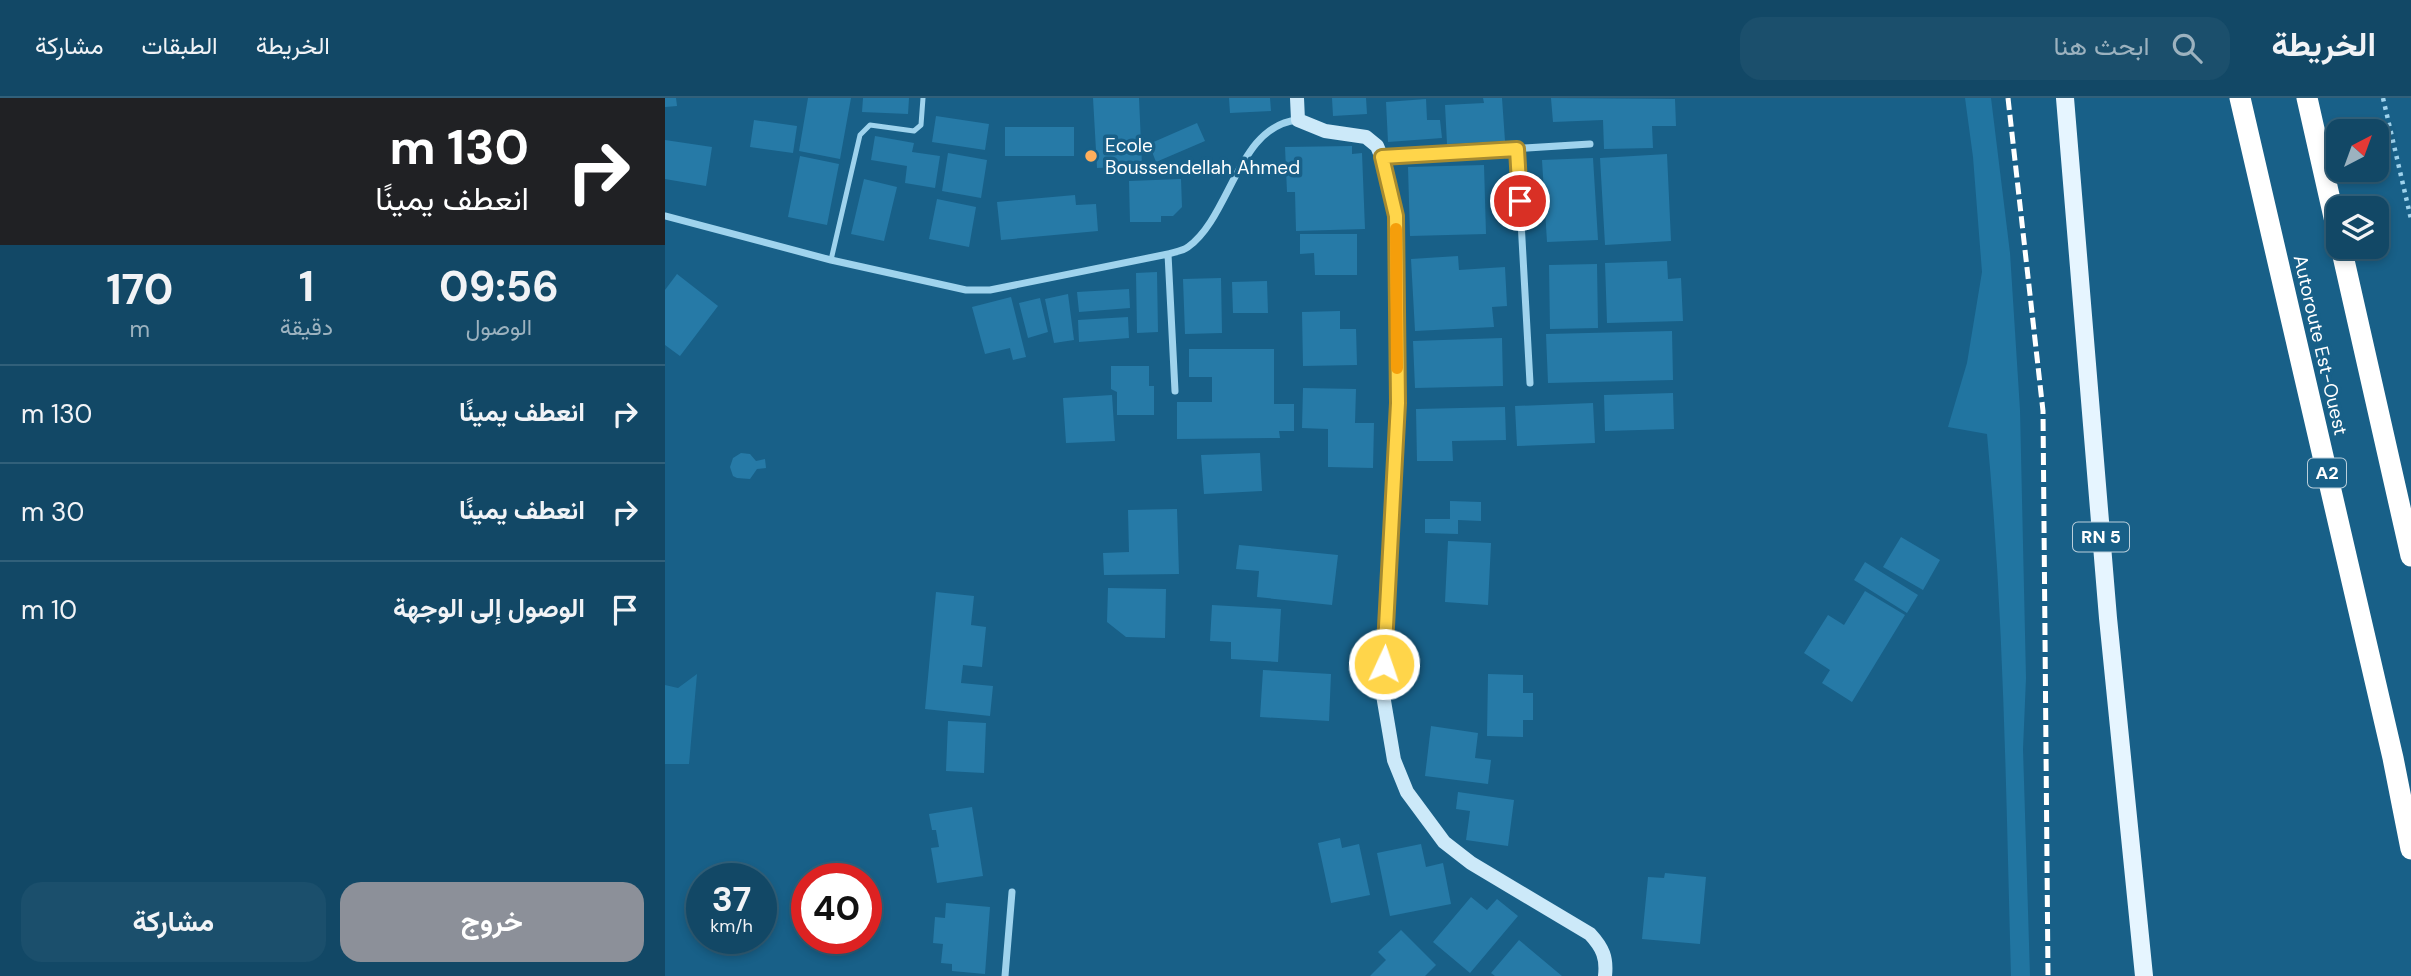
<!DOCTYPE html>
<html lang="ar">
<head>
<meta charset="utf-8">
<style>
	:root { --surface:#124866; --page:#1b4f6c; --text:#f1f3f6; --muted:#9cb2bf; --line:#31607a; --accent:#8c9099 }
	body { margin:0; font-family:"DM Sans",Vazirmatn,sans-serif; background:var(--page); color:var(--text); direction:rtl; height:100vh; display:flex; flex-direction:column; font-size:26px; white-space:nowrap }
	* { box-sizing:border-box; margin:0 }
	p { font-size:23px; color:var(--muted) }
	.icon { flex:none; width:38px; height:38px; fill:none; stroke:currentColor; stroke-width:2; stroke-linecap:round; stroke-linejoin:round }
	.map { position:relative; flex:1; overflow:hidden; direction:ltr }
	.side { display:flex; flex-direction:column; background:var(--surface); width:665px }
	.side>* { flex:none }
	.hud { background:#202124; color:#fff; overflow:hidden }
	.needle { width:46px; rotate:41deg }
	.fabs { position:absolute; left:1661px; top:21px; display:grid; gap:14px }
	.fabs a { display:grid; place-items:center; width:63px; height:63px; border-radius:14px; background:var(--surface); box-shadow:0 4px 10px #0003,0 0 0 2px var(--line); font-size:35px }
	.speed { position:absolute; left:21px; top:765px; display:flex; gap:14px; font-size:35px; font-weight:700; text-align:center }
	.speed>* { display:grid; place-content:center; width:91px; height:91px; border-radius:50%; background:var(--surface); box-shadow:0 4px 10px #0003,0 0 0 2px var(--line); line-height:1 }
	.speed small { font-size:18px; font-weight:400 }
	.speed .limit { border:10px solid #d22; background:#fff; color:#111 }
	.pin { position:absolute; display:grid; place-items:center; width:60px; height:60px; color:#fff; margin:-30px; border:4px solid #fff; border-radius:50%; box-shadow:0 2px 7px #0007 }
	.me { position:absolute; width:77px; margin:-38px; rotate:3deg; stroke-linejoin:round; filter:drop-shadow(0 0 5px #0008) }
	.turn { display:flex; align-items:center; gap:24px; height:147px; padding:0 21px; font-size:32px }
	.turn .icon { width:91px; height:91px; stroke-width:2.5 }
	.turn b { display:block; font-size:49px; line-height:60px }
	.eta { display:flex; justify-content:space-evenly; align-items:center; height:119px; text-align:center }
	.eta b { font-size:42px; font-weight:700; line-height:49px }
	.primary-button { display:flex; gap:14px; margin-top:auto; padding:14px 21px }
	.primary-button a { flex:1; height:80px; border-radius:21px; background:var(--accent); color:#fff; font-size:28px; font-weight:700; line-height:80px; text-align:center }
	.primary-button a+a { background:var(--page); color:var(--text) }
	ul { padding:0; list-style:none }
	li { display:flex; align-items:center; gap:21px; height:98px; padding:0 21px; border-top:2px solid var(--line) }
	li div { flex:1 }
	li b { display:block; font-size:26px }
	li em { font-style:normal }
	header { display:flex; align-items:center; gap:42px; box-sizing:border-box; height:98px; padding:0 35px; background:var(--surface); border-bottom:2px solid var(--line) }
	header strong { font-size:33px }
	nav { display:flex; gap:38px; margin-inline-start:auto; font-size:24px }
	.search { width:490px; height:63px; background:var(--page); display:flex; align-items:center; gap:18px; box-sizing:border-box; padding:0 24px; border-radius:21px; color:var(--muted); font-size:26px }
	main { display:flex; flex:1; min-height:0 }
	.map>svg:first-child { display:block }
</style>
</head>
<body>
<header>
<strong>الخريطة</strong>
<div class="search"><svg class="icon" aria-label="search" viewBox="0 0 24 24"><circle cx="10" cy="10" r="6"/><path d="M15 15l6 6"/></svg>ابحث هنا</div>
<nav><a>الخريطة</a><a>الطبقات</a><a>مشاركة</a></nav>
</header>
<main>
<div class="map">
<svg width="1746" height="878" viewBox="0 0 1746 878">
	<rect width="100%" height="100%" fill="#186088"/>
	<path fill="#2175a1" d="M 1300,0 L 1326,0 L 1345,155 L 1355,312 L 1361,580 L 1358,651 L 1365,878 L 1346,878 C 1341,697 1339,517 1322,336 L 1283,329 L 1302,265 L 1317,174 L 1308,59 Z
		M 32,576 L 24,666 L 0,666 L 0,587 L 13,590 Z"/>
	<path fill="#267aa7" d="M 0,0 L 11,0 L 12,8 L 0,9 Z
		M 143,0 L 186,0 L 175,61 L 134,53 Z
		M 198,0 L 244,0 L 243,16 L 197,14 Z
		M 428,0 L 474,0 L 477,68 L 432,70 Z
		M 564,0 L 605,0 L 606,13 L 565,15 Z
		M 667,0 L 701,0 L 702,16 L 668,18 Z
		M 818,0 L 837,0 L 840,43 L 782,46 L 780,7 L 819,5 Z
		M 886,0 L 1010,1 L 1011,28 L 987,28 L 988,50 L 939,51 L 938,22 L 888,24 Z
		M 761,1 L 762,22 L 775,22 L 777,40 L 723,44 L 721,4 Z
		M 271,18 L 324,26 L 320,52 L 267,44 Z
		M 89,22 L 132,28 L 128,55 L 85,49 Z
		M 532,25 L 540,43 L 491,64 L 484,46 Z
		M 340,29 L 409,29 L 409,58 L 340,58 Z
		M 210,38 L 249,45 L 247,54 L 275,58 L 270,90 L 240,85 L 242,68 L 206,62 Z
		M 0,42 L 47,49 L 41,88 L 0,81 Z
		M 687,48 L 687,56 L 697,55 L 700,131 L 631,133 L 630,94 L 622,94 L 620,49 Z
		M 283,55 L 322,62 L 316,100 L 277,93 Z
		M 1002,56 L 1006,143 L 940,147 L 935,60 Z
		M 135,58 L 174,66 L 162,127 L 123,119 Z
		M 928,60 L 933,142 L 882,144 L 877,62 Z
		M 819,67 L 821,136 L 745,138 L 743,69 Z
		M 199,81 L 232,89 L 219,143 L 186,136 Z
		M 516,81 L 517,109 L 508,118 L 496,118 L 496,124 L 465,124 L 464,83 Z
		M 410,97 L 411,107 L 431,106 L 433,133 L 336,142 L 332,104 Z
		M 272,101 L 311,109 L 304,149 L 264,141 Z
		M 635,136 L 692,136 L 692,177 L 650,177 L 649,155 L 635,156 Z
		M 793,158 L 794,172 L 840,169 L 842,208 L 827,209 L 829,229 L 750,233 L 746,161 Z
		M 1002,163 L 1003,181 L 1016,180 L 1018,223 L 942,225 L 940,165 Z
		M 932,166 L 933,230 L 885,231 L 884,167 Z
		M 492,174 L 493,234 L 472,235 L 471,175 Z
		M 12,176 L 53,208 L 15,258 L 0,247 L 0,192 Z
		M 556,180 L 557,235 L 520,236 L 518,181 Z
		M 602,183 L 603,215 L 568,215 L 567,184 Z
		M 464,191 L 465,210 L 414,214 L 412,194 Z
		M 403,196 L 409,242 L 389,245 L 380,201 Z
		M 346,199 L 361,259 L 348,262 L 345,250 L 320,256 L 307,209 Z
		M 375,200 L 383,234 L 363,240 L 354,205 Z
		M 675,213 L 675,231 L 691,231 L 692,267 L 638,268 L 637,214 Z
		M 463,219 L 464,240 L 414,244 L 413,222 Z
		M 1007,233 L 1008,282 L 883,285 L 881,236 Z
		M 837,240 L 838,288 L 750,290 L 748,243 Z
		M 524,251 L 609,251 L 609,306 L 629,306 L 629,333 L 614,333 L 615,340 L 512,341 L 512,304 L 547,304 L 547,279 L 524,279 Z
		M 446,268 L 484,268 L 484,288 L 489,288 L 489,317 L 452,317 L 452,294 L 446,291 Z
		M 638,290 L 691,291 L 690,325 L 709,325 L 708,370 L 663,369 L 663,331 L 637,330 Z
		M 1008,295 L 1009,331 L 940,333 L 939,297 Z
		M 447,297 L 450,343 L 401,345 L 398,300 Z
		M 928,305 L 930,345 L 852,348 L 850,308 Z
		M 840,309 L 841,342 L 787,343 L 788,363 L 752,363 L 751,311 Z
		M 76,355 L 85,356 L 91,363 L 100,361 L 101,370 L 92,371 L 85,381 L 72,380 L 68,378 L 65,369 L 68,360 Z
		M 595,355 L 597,393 L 539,396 L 536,357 Z
		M 785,403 L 816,404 L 816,423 L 793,422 L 793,436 L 760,435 L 760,421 L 785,421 Z
		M 512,411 L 514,476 L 439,477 L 438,455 L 464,454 L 463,412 Z
		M 1236,439 L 1275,462 L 1258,492 L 1218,469 Z
		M 783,443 L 826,445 L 823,507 L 780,504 Z
		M 574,447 L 673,457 L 667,507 L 592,499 L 594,473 L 571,471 Z
		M 1200,464 L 1253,497 L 1242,515 L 1189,482 Z
		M 443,490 L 501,491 L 500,540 L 461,539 L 442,524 Z
		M 1200,493 L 1240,517 L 1187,604 L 1157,585 L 1165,572 L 1139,555 L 1163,517 L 1179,527 Z
		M 271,494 L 309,498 L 306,527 L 321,529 L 317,569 L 298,567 L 296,585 L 328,588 L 325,618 L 260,611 Z
		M 547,507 L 616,511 L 613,564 L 566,561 L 566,544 L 545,543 Z
		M 598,572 L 666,576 L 664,623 L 595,619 Z
		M 823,576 L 858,577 L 858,595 L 868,595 L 868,622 L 858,622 L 858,639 L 822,638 Z
		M 283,623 L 321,625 L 319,675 L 281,673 Z
		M 766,628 L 813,635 L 810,660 L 826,662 L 823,686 L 760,678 Z
		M 793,694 L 849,702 L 843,748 L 801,742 L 805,713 L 791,711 Z
		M 307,709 L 318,778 L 272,785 L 266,750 L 274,749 L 271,732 L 267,732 L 264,716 Z
		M 675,740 L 677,750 L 694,746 L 705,797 L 666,805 L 653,745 Z
		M 756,746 L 761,769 L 778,765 L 786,806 L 725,818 L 712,755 Z
		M 1000,775 L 1041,779 L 1035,846 L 977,841 L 983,779 L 999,780 Z
		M 806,799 L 822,812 L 832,801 L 853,818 L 805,875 L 768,844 Z
		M 281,805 L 325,809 L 320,876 L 287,873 L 287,866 L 276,865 L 278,846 L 268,845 L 270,819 L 280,820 Z
		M 736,832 L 771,867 L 760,878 L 705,878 L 721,862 L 713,854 Z
		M 854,842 L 897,878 L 830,878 L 826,875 Z"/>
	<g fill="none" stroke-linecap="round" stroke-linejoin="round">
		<path stroke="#9fd3ed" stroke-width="4.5" stroke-dasharray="3.5 5" stroke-linecap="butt" d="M 1718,0 L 1746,121"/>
		<path stroke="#9fd3ed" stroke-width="5" d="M 166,162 L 195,37 L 205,27 L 249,33 L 256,27 L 258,0"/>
		<path stroke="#9fd3ed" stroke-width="7" d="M 852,51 L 865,285
			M 717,59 L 925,46
			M 0,118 L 166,162 L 301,192 L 325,192 L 503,156 C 509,154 518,153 523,149 C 566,118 573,27 633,22
			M 503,156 L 510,293
			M 340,878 L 347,794"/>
		<path stroke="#cce9f9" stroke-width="14" d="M 632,0 L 633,22 L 660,33 L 701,39 L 712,48 L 721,70 L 731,118 L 733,305 L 718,597 L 729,662 L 742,694 L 779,744 L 806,765 L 925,836 C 938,850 942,860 940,878"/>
		<path stroke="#e6f5ff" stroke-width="18" d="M 1400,0 L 1443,520 L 1479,878"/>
		<path stroke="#fff" stroke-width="21" d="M 1575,0 L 1728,660 L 1746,751
			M 1642,0 L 1673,137
			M 1676,149 L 1746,458"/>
		<path stroke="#fff" stroke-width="5" stroke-dasharray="12 5" stroke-linecap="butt" d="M 1343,0 L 1378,313 L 1383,878"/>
	</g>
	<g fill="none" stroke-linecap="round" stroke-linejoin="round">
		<g stroke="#a68a30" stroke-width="18">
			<path id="route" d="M 719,566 L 733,305 L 731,118 L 717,59 L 852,51 L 855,103"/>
		</g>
		<use href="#route" stroke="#ffd54a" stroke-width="12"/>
		<path stroke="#f59e0b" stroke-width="12" d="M 731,131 L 732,270"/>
	</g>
	<circle fill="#ffaf5c" stroke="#186088" stroke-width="2.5" cx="426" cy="58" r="7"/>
	<g text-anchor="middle" stroke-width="7" stroke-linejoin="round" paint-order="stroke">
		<g fill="#186088" stroke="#bacfdb" stroke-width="2">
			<rect x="1643" y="360.5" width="38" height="29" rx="5"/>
			<rect x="1408" y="424.5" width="56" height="29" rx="5"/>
		</g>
		<g font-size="18" font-weight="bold" fill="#fff">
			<text x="1662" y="381">A2</text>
			<text x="1436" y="445">RN 5</text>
		</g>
		<g font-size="19" fill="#fff" stroke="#186088" text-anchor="start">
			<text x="440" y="54">Ecole<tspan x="440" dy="22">Boussendellah Ahmed</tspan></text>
		</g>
		<g font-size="19" fill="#fff" stroke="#186088">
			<text transform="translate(1656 247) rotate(77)" y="7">Autoroute Est-Ouest</text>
		</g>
	</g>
</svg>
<div class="fabs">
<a><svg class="needle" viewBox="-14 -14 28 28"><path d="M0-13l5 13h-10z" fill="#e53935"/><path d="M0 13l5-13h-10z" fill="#9cb2bf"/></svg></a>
<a><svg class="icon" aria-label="layers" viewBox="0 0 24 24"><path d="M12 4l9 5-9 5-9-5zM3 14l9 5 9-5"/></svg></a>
</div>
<div class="speed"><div>37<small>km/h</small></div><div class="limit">40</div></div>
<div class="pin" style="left:855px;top:103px;background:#d93025"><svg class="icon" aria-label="arrive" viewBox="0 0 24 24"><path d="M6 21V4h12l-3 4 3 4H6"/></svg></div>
<svg class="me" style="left:719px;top:566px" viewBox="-20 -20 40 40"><circle r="17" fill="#ffd54a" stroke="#fff" stroke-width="3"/><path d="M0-11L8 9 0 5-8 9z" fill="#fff"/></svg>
</div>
<section class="side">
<div class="hud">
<div class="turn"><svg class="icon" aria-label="right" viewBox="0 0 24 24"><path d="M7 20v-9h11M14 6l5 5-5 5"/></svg><div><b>130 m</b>انعطف يمينًا</div></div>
</div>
<div class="eta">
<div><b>09:56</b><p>الوصول</p></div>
<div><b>1</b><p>دقيقة</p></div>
<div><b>170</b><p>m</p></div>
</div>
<ul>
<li><svg class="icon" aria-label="right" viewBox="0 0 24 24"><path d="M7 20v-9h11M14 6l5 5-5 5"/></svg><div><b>انعطف يمينًا</b></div><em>130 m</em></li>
<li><svg class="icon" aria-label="right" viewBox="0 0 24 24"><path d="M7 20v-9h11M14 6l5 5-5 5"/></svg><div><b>انعطف يمينًا</b></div><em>30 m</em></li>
<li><svg class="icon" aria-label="arrive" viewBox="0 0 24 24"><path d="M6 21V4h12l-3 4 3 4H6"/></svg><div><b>الوصول إلى الوجهة</b></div><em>10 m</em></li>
</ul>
<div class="primary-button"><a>خروج</a><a>مشاركة</a></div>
</section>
</main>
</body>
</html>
